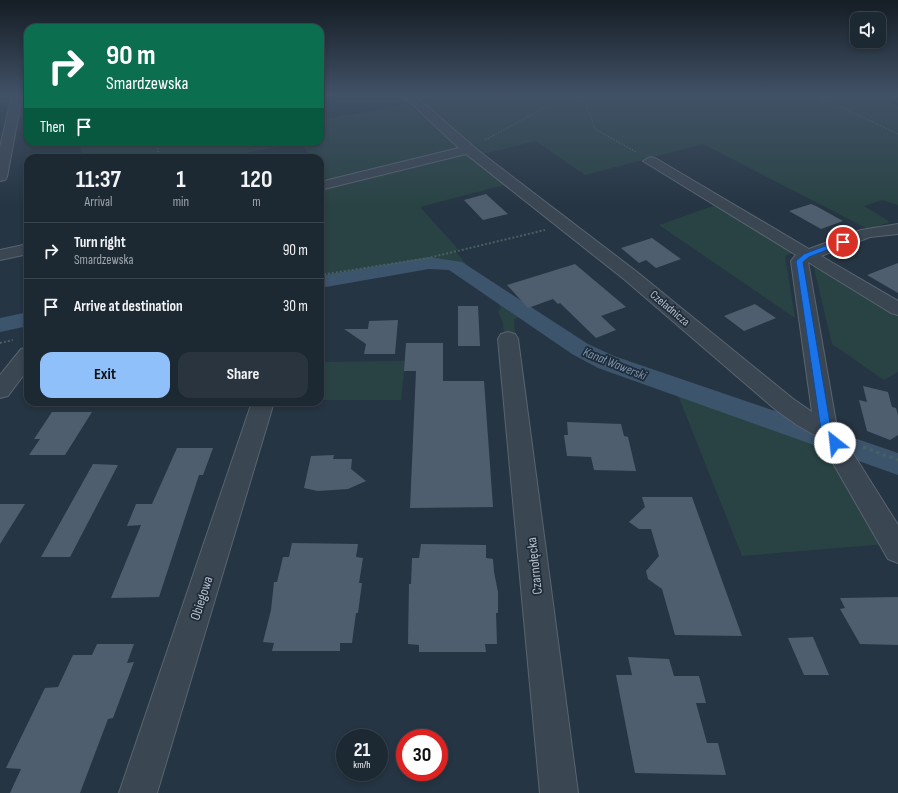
<!DOCTYPE html>
<html lang="en">
<head>
<meta charset="utf-8">
<style>
	:root { --surface:#1c2832; --page:#29343e; --text:#f1f3f6; --muted:#a0a6ac; --line:#3a444d; --accent:#90c0fa }
	body { margin:0; font-family:"Sofia Sans Condensed",sans-serif; background:var(--page); color:var(--text); height:100vh; display:flex; flex-direction:column; font-size:15px; white-space:nowrap }
	* { box-sizing:border-box; margin:0 }
	p { font-size:13px; color:var(--muted) }
	.icon { flex:none; width:22px; height:22px; fill:none; stroke:currentColor; stroke-width:2; stroke-linecap:round; stroke-linejoin:round }
	.map { position:relative; flex:1; overflow:hidden }
	.drawer { position:absolute; left:24px; top:154px; width:300px; height:252px; display:flex; flex-direction:column; background:var(--surface); border-radius:12px; box-shadow:0 2px 6px #0003,0 0 0 1px var(--line) }
	.drawer>* { flex:none }
	.banner { position:absolute; left:24px; top:24px; width:300px; height:122px; border-radius:12px; box-shadow:0 2px 6px #0003,0 0 0 1px var(--line); background:#0b6e4f; color:#fff; overflow:hidden }
	.fabs { position:absolute; left:850px; top:12px; display:grid; gap:8px }
	.fabs a { display:grid; place-items:center; width:36px; height:36px; border-radius:8px; background:var(--surface); box-shadow:0 2px 6px #0003,0 0 0 1px var(--line); font-size:20px }
	.speed { position:absolute; left:336px; top:729px; display:flex; gap:8px; font-size:20px; font-weight:700; text-align:center }
	.speed>* { display:grid; place-content:center; width:52px; height:52px; border-radius:50%; background:var(--surface); box-shadow:0 2px 6px #0003,0 0 0 1px var(--line); line-height:1 }
	.speed small { font-size:10px; font-weight:400 }
	.speed .limit { border:6px solid #d22; background:#fff; color:#111 }
	.pin { position:absolute; display:grid; place-items:center; width:34px; height:34px; color:#fff; margin:-17px; border:2px solid #fff; border-radius:50%; box-shadow:0 1px 4px #0007 }
	.me { position:absolute; width:44px; margin:-22px; rotate:331deg; stroke-linejoin:round; filter:drop-shadow(0 0 3px #0008) }
	.turn { display:flex; align-items:center; gap:14px; height:84px; padding:0 16px; font-size:18px }
	.turn .icon { width:52px; height:52px; stroke-width:2.5 }
	.turn b { display:block; font-size:28px; line-height:34px }
	.then { display:flex; align-items:center; height:38px; padding:0 16px; background:#0003; gap:8px; font-size:15px }
	.eta { display:flex; justify-content:space-evenly; align-items:center; height:68px; text-align:center }
	.eta b { font-size:24px; font-weight:700; line-height:28px }
	.action { display:flex; gap:8px; margin-top:auto; padding:8px 16px }
	.action a { flex:1; height:46px; border-radius:12px; background:var(--accent); color:#111; font-size:16px; font-weight:700; line-height:46px; text-align:center }
	.action a+a { background:var(--page); color:var(--text) }
	ul { padding:0; list-style:none }
	li { display:flex; align-items:center; gap:12px; height:56px; padding:0 16px; border-top:1px solid var(--line) }
	li div { flex:1 }
	li b { display:block; font-size:15px }
	li em { font-style:normal }
	.map>svg:first-child { display:block }
</style>
</head>
<body>
<div class="map">
<svg width="898" height="793" viewBox="0 0 898 793">
	<rect width="100%" height="100%" fill="#263543"/>
	<path fill="#294344" d="M 28,95 L 28,116 L 19,118 L 22,97 Z
		M 320,95 L 367,95 L 320,103 Z
		M 415,95 L 873,95 L 898,106 L 898,205 L 882,200 L 864,206 L 890,222 L 868,229 L 703,144 L 585,175 L 536,141 L 484,154 Z
		M 408,104 L 461,148 L 327,180 L 320,169 L 320,158 L 312,158 L 301,143 L 239,154 L 241,158 L 82,158 L 81,144 L 91,142 L 320,142 L 320,120 Z
		M 469,154 L 504,185 L 420,207 L 458,249 L 455,251 L 478,277 L 596,351 L 609,357 L 785,419 L 807,439 L 826,446 L 886,544 L 742,556 L 678,395 L 575,352 L 522,317 L 514,319 L 515,336 L 504,336 L 503,323 L 498,312 L 501,308 L 496,298 L 446,268 L 437,266 L 420,268 L 320,286 L 320,190 Z
		M 716,205 L 795,252 L 785,256 L 795,318 L 659,225 Z
		M 818,266 L 898,314 L 898,372 L 884,380 L 832,344 L 814,268 Z
		M 405,361 L 401,400 L 320,400 L 320,362 Z
		M 850,441 L 898,457 L 898,472 L 854,456 Z"/>
	<g fill="none" stroke-linecap="round" stroke-linejoin="round">
		<path fill="#3c546c" fill-rule="evenodd" d="M 429,257 L 462,262 L 588,344 L 614,356 L 898,453 L 898,475 L 598,368 L 572,354 L 449,270 L 429,269 L 320,288 L 320,276 Z
			M 28,312 L 28,326 L 0,332 L 0,318 Z"/>
	</g>
	<path fill="#4f5e6e" d="M 486,194 L 508,214 L 483,220 L 464,200 Z
		M 811,204 L 816,206 L 843,221 L 821,229 L 789,211 Z
		M 652,238 L 681,259 L 656,268 L 646,260 L 639,263 L 621,248 Z
		M 898,263 L 898,293 L 867,275 Z
		M 575,264 L 626,307 L 601,316 L 616,330 L 596,338 L 560,303 L 558,304 L 553,299 L 528,308 L 507,285 Z
		M 755,304 L 776,318 L 744,331 L 724,316 Z
		M 458,306 L 478,306 L 480,346 L 458,346 Z
		M 398,320 L 395,354 L 364,354 L 366,344 L 344,329 L 368,329 L 369,321 Z
		M 406,343 L 443,343 L 443,381 L 484,381 L 493,507 L 410,508 L 416,371 L 404,371 Z
		M 863,386 L 888,392 L 892,407 L 896,408 L 898,415 L 898,435 L 890,440 L 867,431 L 859,400 L 867,402 Z
		M 52,412 L 92,412 L 65,455 L 29,455 L 40,439 L 34,439 Z
		M 567,422 L 621,424 L 624,436 L 628,437 L 636,471 L 594,470 L 591,457 L 567,456 L 564,435 L 568,435 Z
		M 177,448 L 213,448 L 203,475 L 199,475 L 159,597 L 111,598 L 141,525 L 127,526 L 136,504 L 152,504 Z
		M 334,455 L 333,459 L 352,459 L 351,469 L 366,481 L 348,489 L 318,491 L 304,488 L 311,456 Z
		M 93,464 L 118,465 L 70,557 L 41,557 Z
		M 642,497 L 692,497 L 742,636 L 675,635 L 662,589 L 648,579 L 646,571 L 659,556 L 651,529 L 639,529 L 629,522 L 645,507 Z
		M 0,504 L 25,504 L 0,544 Z
		M 292,543 L 358,544 L 356,557 L 363,558 L 359,583 L 362,583 L 358,613 L 356,613 L 352,643 L 340,643 L 340,651 L 272,651 L 274,643 L 263,642 L 271,610 L 274,582 L 277,582 L 283,557 L 289,557 Z
		M 421,544 L 486,545 L 486,558 L 493,559 L 494,572 L 498,592 L 498,613 L 496,613 L 497,644 L 485,644 L 486,652 L 419,652 L 419,645 L 408,644 L 409,584 L 411,584 L 412,558 L 419,558 Z
		M 898,597 L 898,645 L 860,644 L 840,609 L 845,608 L 840,598 Z
		M 813,637 L 829,675 L 804,675 L 788,638 Z
		M 97,644 L 134,644 L 127,663 L 134,662 L 113,718 L 108,719 L 80,793 L 10,793 L 21,769 L 6,768 L 45,688 L 58,687 L 73,655 L 92,655 Z
		M 628,657 L 669,659 L 674,676 L 699,676 L 706,703 L 696,703 L 707,743 L 718,743 L 726,775 L 635,773 L 616,675 L 632,675 Z"/>
	<g fill="none" stroke-linecap="round" stroke-linejoin="round">
		<g stroke="#596470" stroke-width="2">
			<path id="minor" d="M 12,95 L 22,96 L 7,177 L 5,180 L 0,181 L 0,147 Z
				M 402,95 L 414,95 L 480,152 L 637,272 L 792,398 L 812,412 L 791,261 L 796,255 L 643,161 L 650,157 L 655,158 L 809,249 L 861,230 L 898,224 L 898,234 L 870,237 L 821,256 L 898,301 L 898,315 L 891,313 L 808,262 L 837,428 L 898,525 L 898,563 L 888,559 L 818,437 L 797,425 L 776,410 L 625,280 L 466,154 L 320,190 L 320,182 L 459,148 Z
				M 28,244 L 28,254 L 0,260 L 0,250 Z
				M 508,332 L 515,334 L 518,339 L 578,793 L 540,793 L 498,339 L 501,334 Z
				M 28,347 L 28,369 L 8,396 L 0,398 L 0,375 L 21,349 Z
				M 252,402 L 274,402 L 157,793 L 119,793 Z"/>
		</g>
		<path stroke="#476061" stroke-width="1.5" stroke-dasharray="1.5 1.5" stroke-linecap="butt" d="M 570,95 L 586,104 L 595,129 L 636,152
			M 815,95 L 898,134
			M 485,140 L 546,107 L 556,95
			M 156,142 L 160,158"/>
		<path stroke="#476061" stroke-width="2" stroke-dasharray="2 2" stroke-linecap="butt" d="M 320,275 L 428,258 L 545,230
			M 0,343 L 13,340"/>
		<path stroke="#476061" stroke-width="3" stroke-dasharray="3.5 3.5" stroke-linecap="butt" d="M 863,447 L 898,460"/>
		<use href="#minor" fill="#3b4653" fill-rule="evenodd"/>
	</g>
	<linearGradient id="sky" x2="0" y2="1"><stop stop-color="#151d25"/><stop offset="0.46" stop-color="#415166"/><stop offset="1" stop-color="#415166" stop-opacity="0"/></linearGradient>
	<rect width="898" height="206" fill="url(#sky)"/>
	<path fill="#1a73e8" stroke="#114b97" d="M 841,240 L 847,242 L 809,257 L 803,262 L 831,429 L 840,443 L 835,447 L 831,446 L 821,430 L 796,261 L 804,254 Z"/>
	<g text-anchor="middle" stroke-width="3.5" stroke-linejoin="round" paint-order="stroke">
		<g font-size="12" fill="#b8c1cd" stroke="#1f2b38">
			<text transform="translate(670 308) rotate(40)" y="4">Czeladnicza</text>
		</g>
		<g font-size="13" font-style="italic" fill="#7894b0" stroke="#1f2b38">
			<text transform="translate(615 363) rotate(22)" y="5">Kanał Wawerski</text>
		</g>
		<g font-size="14" fill="#b8c1cd" stroke="#1f2b38">
			<text transform="translate(534 566) rotate(-96)" y="5">Czarnołęcka</text>
			<text transform="translate(201 598) rotate(-72)" y="5">Obiegowa</text>
		</g>
	</g>
</svg>
<div class="fabs">
<a><svg class="icon" aria-label="sound" viewBox="0 0 24 24"><path d="M4 9h4l5-4v14l-5-4H4zM17 9q2 3 0 6"/></svg></a>
</div>
<div class="speed"><div>21<small>km/h</small></div><div class="limit">30</div></div>
<div class="pin" style="left:843px;top:242px;background:#d93025"><svg class="icon" aria-label="arrive" viewBox="0 0 24 24"><path d="M6 21V4h12l-3 4 3 4H6"/></svg></div>
<svg class="me" style="left:835px;top:443px" viewBox="-20 -20 40 40"><circle r="19" fill="#fff"/><path d="M0-13L10 11 0 6-10 11z" fill="#1a73e8"/></svg>
<div class="banner">
<div class="turn"><svg class="icon" aria-label="right" viewBox="0 0 24 24"><path d="M7 20v-9h11M14 6l5 5-5 5"/></svg><div><b>90 m</b>Smardzewska</div></div>
<div class="then">Then<svg class="icon" aria-label="arrive" viewBox="0 0 24 24"><path d="M6 21V4h12l-3 4 3 4H6"/></svg></div>
</div>
<section class="drawer">
<div class="eta">
<div><b>11:37</b><p>Arrival</p></div>
<div><b>1</b><p>min</p></div>
<div><b>120</b><p>m</p></div>
</div>
<ul>
<li><svg class="icon" aria-label="right" viewBox="0 0 24 24"><path d="M7 20v-9h11M14 6l5 5-5 5"/></svg><div><b>Turn right</b><p>Smardzewska</p></div><em>90 m</em></li>
<li><svg class="icon" aria-label="arrive" viewBox="0 0 24 24"><path d="M6 21V4h12l-3 4 3 4H6"/></svg><div><b>Arrive at destination</b></div><em>30 m</em></li>
</ul>
<div class="action"><a>Exit</a><a>Share</a></div>
</section>
</div>
</body>
</html>
